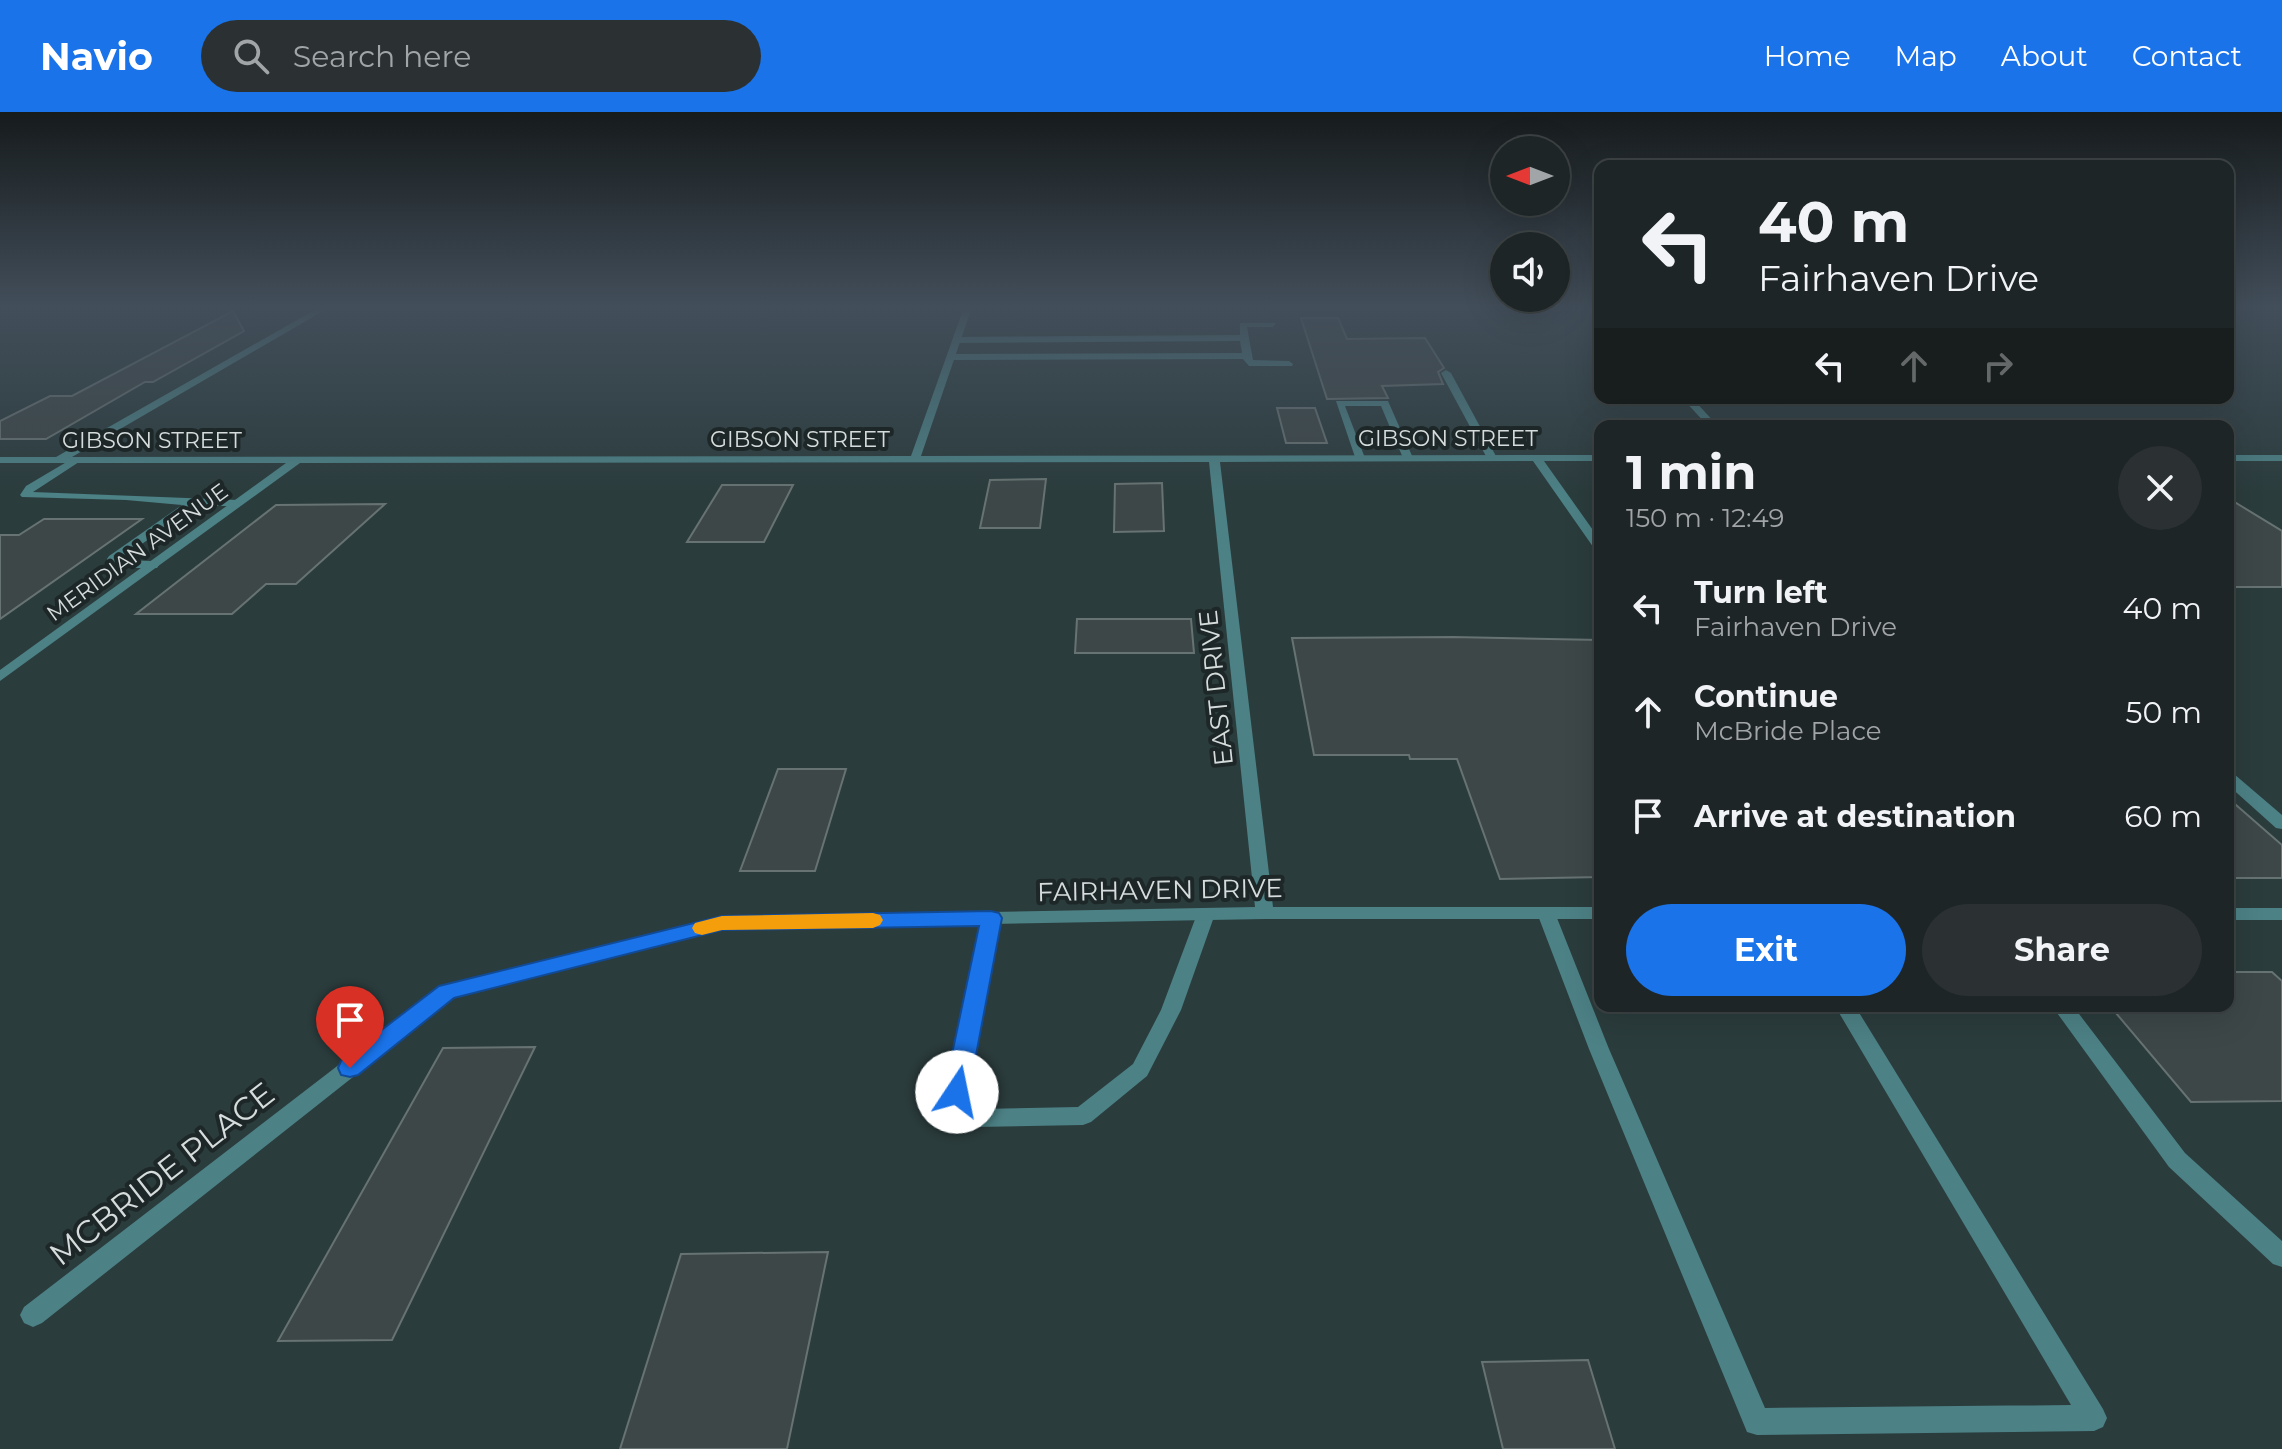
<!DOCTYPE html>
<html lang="en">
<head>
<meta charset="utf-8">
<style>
	:root { --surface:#1e2526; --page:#2b3132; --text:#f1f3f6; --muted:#a1a5a7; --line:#3c4243; --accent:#1a73e8 }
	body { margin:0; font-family:Montserrat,sans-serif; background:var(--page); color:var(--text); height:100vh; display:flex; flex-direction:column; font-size:30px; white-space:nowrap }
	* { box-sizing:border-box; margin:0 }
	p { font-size:26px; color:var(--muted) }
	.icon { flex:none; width:44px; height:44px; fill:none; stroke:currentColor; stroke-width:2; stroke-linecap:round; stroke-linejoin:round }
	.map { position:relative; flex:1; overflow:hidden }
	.details { position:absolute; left:1594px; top:308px; width:640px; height:592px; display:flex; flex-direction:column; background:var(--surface); border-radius:16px; box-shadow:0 8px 32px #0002,0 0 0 2px var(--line) }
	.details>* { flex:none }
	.top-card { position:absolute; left:1594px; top:48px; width:640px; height:244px; border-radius:16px; box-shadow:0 8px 32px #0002,0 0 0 2px var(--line); background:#1e2526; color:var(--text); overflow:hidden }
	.needle { width:52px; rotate:270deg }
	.buttons { position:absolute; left:1490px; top:24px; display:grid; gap:16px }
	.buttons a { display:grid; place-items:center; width:80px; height:80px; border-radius:50%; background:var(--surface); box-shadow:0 8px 32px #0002,0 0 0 2px var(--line); font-size:40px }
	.pin { position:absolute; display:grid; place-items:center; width:68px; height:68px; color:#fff; margin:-82px -34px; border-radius:50% 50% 50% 0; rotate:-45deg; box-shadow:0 0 8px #0007 }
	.pin .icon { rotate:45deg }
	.me { position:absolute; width:88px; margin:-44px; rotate:11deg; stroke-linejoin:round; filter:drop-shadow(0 0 6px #0008) }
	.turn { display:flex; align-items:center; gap:28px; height:168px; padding:0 32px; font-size:36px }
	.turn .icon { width:104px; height:104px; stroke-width:2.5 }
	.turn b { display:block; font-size:56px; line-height:68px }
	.lanes { display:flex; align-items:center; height:76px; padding:0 32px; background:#0003; justify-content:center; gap:40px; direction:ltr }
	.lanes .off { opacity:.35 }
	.round { display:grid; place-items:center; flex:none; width:84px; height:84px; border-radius:42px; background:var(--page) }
	.headline { display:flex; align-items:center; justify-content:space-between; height:136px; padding:0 32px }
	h1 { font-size:48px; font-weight:700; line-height:60px }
	.cta { display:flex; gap:16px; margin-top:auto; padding:16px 32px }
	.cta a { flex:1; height:92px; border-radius:48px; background:var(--accent); color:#fff; font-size:32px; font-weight:700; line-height:92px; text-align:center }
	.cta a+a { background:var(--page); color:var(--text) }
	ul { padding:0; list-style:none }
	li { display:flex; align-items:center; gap:24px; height:104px; padding:0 32px }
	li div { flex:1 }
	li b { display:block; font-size:30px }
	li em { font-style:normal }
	header { display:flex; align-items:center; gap:48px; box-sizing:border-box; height:112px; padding:0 40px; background:var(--accent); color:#fff }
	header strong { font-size:38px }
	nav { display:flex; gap:44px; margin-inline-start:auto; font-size:28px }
	.search { width:560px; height:72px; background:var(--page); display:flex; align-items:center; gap:20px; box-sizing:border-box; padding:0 28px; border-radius:44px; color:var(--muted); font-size:30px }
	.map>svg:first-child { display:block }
</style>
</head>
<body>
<header>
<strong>Navio</strong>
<div class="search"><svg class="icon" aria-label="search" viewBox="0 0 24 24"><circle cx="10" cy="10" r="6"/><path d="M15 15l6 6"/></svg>Search here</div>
<nav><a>Home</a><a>Map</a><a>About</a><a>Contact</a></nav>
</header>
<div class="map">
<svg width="2282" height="1337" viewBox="0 0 2282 1337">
	<rect width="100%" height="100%" fill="#283132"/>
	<path fill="#2b3c3d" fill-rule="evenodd" d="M 0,195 L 1600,195 L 1600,286 L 2228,286 L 2228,195 L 2282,195 L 2282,1337 L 0,1337 ZM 1600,314 L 2228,314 L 2228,894 L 1600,894 Z"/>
	<path fill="#3d4748" stroke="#677272" stroke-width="2" d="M 233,199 L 244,219 L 153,270 L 145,270 L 46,327 L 0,327 L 0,309 L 50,284 L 72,284 Z
		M 1301,206 L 1338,206 L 1347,227 L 1425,226 L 1444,256 L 1438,260 L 1443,272 L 1382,274 L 1388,286 L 1327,287 Z
		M 1277,296 L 1315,296 L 1327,331 L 1286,331 Z
		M 1046,367 L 1040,416 L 980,416 L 990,368 Z
		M 1162,371 L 1164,419 L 1114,420 L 1115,372 Z
		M 722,373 L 793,373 L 764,430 L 687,430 Z
		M 2228,386 L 2282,419 L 2282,475 L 2228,475 Z
		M 385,392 L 296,472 L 266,472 L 232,502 L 136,502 L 276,393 Z
		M 44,407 L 142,407 L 0,507 L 0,423 L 19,423 Z
		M 1077,507 L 1191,507 L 1194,541 L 1075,541 Z
		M 1453,525 L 1600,528 L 1600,765 L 1500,767 L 1457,647 L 1410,647 L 1409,643 L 1314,643 L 1292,526 Z
		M 778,657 L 846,657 L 815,759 L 740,759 Z
		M 2228,686 L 2282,733 L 2282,766 L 2228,766 Z
		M 2228,860 L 2272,860 L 2282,869 L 2282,989 L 2191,990 L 2110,894 L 2228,894 Z
		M 535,935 L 392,1228 L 278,1229 L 443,936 Z
		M 828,1140 L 787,1337 L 620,1337 L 681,1142 Z
		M 1588,1248 L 1615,1337 L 1503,1337 L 1482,1250 Z"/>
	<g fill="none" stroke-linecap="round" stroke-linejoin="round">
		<path fill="#4c8185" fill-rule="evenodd" d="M 1240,211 L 1276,211 L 1273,215 L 1247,215 L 1253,248 L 1289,249 L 1293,252 L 1292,254 L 1249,254 L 1243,247 L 951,248 L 947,245 L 951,242 L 1242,241 L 1240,229 L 956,231 L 952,228 L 956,225 L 1240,223 Z
			M 1446,258 L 1451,261 L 1497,346 L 1496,348 L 1487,346 L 1441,261 Z
			M 1682,286 L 1692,286 L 1718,314 L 1708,314 Z
			M 1336,289 L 1388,289 L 1413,346 L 1412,348 L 1403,346 L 1381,294 L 1345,294 L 1365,346 L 1356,348 Z
			M 75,345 L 80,348 L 79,350 L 33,380 L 238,388 L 244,391 L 238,394 L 196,394 L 119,448 L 153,449 L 159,453 L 157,456 L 110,456 L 107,447 L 109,444 L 182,393 L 126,388 L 22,385 L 20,383 L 26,374 Z
			M 2228,660 L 2234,662 L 2282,703 L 2282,717 L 2276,716 L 2228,673 Z
			M 1546,795 L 1552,797 L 1555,801 L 1609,937 L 1765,1296 L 2071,1293 L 1835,894 L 1855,894 L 2103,1297 L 2107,1306 L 2103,1315 L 2094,1319 L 1757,1323 L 1747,1320 L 1589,937 L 1537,801 L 1540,797 Z
			M 1206,796 L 1212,798 L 1215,802 L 1181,898 L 1147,964 L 1091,1010 L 1083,1013 L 973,1015 L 965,1012 L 946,980 L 985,802 L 997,802 L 1000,806 L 968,979 L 979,997 L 1078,995 L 1133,952 L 1161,898 L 1197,802 L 1200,798 Z
			M 2052,894 L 2073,894 L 2185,1041 L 2282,1129 L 2282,1155 L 2273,1152 L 2169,1055 Z"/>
		<path fill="#4c8185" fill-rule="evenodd" d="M 320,195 L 330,195 L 72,345 L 911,344 L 964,195 L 972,195 L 921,344 L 1600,343 L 1600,349 L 1544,349 L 1600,428 L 1600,440 L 1596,439 L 1533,349 L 1220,350 L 1273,795 L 1600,795 L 1600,807 L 1265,807 L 722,817 L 453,886 L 42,1211 L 33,1215 L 24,1211 L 20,1203 L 24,1195 L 440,875 L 722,805 L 1255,795 L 1209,350 L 300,351 L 0,569 L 0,558 L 286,351 L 0,351 L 0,345 L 56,345 Z
			M 2228,343 L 2282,343 L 2282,349 L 2228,349 Z
			M 2228,796 L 2282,796 L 2282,808 L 2228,808 Z"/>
	</g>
	<linearGradient id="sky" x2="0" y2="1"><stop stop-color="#161b1c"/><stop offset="0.51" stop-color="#424e5a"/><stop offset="1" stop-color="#424e5a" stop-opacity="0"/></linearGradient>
	<rect width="2282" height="382" fill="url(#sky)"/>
	<path fill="#1a73e8" stroke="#114b97" stroke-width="2" d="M 991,799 L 999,801 L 1002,806 L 969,980 L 965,987 L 957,990 L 948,987 L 944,980 L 979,814 L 722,818 L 454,886 L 358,963 L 350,965 L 341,963 L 338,956 L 341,949 L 439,874 L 722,804 Z"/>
	<path fill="#f59e0b" d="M 873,801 L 880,803 L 883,808 L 880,813 L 873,816 L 722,818 L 702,823 L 695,821 L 692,816 L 695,811 L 722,804 Z"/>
	<g text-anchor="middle" stroke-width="8" stroke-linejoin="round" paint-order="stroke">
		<g font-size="22" fill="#d6dcdc" stroke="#1e2728">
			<text x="1448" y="334">GIBSON STREET</text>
			<text x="800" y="335">GIBSON STREET</text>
			<text x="152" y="336">GIBSON STREET</text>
			<text transform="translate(137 440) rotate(-36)" y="8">MERIDIAN AVENUE</text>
		</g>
		<g font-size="26" fill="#d6dcdc" stroke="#1e2728">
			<text transform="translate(1216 576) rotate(-96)" y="9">EAST DRIVE</text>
			<text transform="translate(1160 778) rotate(-1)" y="9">FAIRHAVEN DRIVE</text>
		</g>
		<g font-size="32" fill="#d6dcdc" stroke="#1e2728">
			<text transform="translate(162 1062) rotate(-38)" y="11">MCBRIDE PLACE</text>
		</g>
	</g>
</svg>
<div class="buttons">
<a><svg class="needle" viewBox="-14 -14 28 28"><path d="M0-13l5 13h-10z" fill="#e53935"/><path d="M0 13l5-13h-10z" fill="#a1a5a7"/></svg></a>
<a><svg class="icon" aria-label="sound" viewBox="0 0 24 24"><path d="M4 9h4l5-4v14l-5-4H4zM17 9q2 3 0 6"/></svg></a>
</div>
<div class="pin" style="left:350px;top:956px;background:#d93025"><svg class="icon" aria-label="arrive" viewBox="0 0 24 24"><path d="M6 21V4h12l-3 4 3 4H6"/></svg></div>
<svg class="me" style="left:957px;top:980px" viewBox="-20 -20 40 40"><circle r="19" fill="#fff"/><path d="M0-13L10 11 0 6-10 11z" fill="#1a73e8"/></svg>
<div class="top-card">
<div class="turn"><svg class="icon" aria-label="left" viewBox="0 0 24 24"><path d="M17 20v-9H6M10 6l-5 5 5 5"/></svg><div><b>40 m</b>Fairhaven Drive</div></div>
<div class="lanes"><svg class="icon" aria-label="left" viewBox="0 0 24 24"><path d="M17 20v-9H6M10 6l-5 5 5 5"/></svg><svg class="icon off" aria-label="ahead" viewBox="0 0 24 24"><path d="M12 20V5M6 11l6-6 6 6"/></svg><svg class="icon off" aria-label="right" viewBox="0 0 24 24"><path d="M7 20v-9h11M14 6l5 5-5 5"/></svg></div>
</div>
<section class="details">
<div class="headline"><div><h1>1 min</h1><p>150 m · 12:49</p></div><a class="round"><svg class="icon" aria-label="close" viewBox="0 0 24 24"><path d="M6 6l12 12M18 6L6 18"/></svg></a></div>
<ul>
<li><svg class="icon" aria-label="left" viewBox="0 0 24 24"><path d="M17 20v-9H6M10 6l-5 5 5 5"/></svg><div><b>Turn left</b><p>Fairhaven Drive</p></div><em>40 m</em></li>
<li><svg class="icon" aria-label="ahead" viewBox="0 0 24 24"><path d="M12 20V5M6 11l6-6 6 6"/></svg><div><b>Continue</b><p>McBride Place</p></div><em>50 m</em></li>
<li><svg class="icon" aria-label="arrive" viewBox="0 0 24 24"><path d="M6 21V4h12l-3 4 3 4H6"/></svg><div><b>Arrive at destination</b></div><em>60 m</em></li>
</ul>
<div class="cta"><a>Exit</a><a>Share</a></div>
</section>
</div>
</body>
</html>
